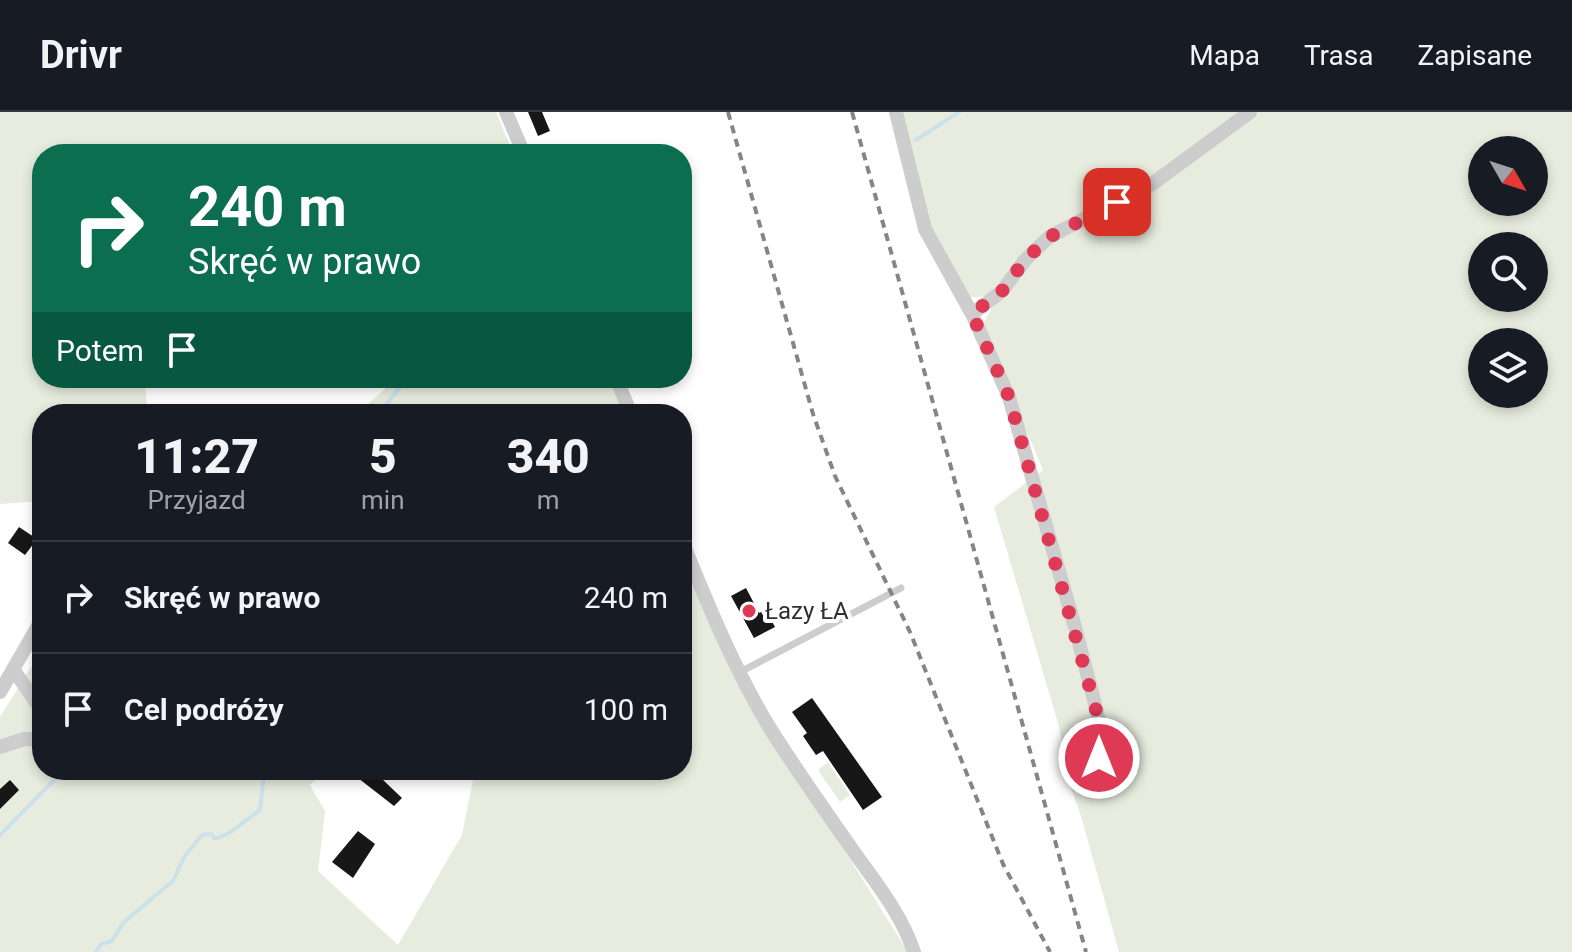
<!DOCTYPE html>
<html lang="pl">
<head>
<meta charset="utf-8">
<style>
	:root { --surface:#171b24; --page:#242831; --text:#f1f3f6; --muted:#9ea1a6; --line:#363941 }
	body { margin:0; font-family:Roboto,sans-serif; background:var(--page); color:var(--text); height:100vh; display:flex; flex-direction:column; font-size:30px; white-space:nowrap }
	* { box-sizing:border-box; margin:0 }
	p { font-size:26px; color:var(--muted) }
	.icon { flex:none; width:44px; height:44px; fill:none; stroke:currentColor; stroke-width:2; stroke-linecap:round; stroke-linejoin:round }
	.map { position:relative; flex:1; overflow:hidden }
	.drawer { position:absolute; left:32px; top:292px; width:660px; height:376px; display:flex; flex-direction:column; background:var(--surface); border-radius:32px; box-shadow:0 4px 12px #0003 }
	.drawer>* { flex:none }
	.banner { position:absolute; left:32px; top:32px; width:660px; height:244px; border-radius:32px; box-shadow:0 4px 12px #0003; background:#0b6e4f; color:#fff; overflow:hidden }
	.needle { width:52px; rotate:129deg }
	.tools { position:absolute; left:1468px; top:24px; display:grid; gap:16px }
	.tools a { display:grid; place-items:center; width:80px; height:80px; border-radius:50%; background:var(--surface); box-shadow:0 4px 12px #0003; font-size:40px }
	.pin { position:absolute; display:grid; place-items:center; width:68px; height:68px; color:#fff; margin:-34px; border-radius:16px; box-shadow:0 4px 12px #0006 }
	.me { position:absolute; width:88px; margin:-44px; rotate:0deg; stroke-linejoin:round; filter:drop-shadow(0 0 6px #0008) }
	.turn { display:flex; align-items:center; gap:28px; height:168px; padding:0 24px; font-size:36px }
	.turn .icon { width:104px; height:104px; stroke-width:2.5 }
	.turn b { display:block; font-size:56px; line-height:68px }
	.then { display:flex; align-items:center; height:76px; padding:0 24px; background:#0003; gap:16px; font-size:30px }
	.eta { display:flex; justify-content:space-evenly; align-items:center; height:136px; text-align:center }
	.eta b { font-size:48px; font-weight:800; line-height:56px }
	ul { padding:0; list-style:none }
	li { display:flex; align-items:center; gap:24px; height:112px; padding:0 24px; border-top:2px solid var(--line) }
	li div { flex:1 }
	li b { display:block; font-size:30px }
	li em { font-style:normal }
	header { display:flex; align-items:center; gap:48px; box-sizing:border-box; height:112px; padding:0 40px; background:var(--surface); border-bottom:2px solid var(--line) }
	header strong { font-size:38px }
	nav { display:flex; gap:44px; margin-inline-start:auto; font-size:28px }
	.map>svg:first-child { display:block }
</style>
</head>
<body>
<header>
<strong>Drivr</strong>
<nav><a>Mapa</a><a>Trasa</a><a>Zapisane</a></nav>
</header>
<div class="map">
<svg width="1572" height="840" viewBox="0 0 1572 840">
	<rect width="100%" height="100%" fill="#fff"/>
	<path fill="#e7ecde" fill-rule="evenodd" d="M 0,0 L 496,0 L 513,41 L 322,42 L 316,38 L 310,42 L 42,42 L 42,266 L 145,266 L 147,302 L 42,302 L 42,389 L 0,392 Z
		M 891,0 L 1243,0 L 1154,65 L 1057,114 L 994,179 C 985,184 978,187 967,184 L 919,119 Z
		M 1258,0 L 1572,0 L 1572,840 L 1119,840 L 1081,704 L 1065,659 L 1065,642 L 1058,611 L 994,395 L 1043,358 L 982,214 C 997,184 1022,155 1047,133 L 1208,39 ZM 1482,38 L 1534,38 L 1534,90 L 1482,90 ZM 1482,134 L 1534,134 L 1534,186 L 1482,186 ZM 1482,230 L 1534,230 L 1534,282 L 1482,282 Z
		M 397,266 L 609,266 L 625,302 L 357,302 Z
		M 698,468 L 732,559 L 908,840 L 0,840 L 0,605 L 41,539 L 42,658 L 325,658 L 310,673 L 325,699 L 318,759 L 398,833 L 462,723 L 475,658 L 682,658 L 682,477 Z
		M 828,650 L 850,683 L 840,690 L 818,658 Z"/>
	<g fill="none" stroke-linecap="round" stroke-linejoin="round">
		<path stroke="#cbe2eb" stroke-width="4" d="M 916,28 L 959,0
			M 379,302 L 407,266
			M 0,723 L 64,658
			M 96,840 L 101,832 L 112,829 L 124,810 L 173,769 L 184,745 L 202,723 L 211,722 L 215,727 L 229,721 L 260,698 L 264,664"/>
	</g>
	<path fill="#171717" d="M 528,0 L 542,0 L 550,19 L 538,24 Z
		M 19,415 L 37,427 L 25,443 L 8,431 Z
		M 746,476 L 759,501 L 766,498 L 775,515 L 754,526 L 731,484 Z
		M 812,586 L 882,685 L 863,698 L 823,639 L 816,643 L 803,624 L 807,621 L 792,600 Z
		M 366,658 L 378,658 L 385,665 L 382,667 L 402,686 L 394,694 L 358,666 Z
		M 10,668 L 19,678 L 0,697 L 0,677 Z
		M 358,719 L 375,732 L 353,766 L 332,750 Z"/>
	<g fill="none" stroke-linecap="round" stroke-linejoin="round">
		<path stroke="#cdcdcd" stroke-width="7" d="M 740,560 L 901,476"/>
		<path stroke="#cdcdcd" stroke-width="14" d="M 506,0 L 524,42
			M 896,0 L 925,117 L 972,202 L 1009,285 L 1075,515 L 1104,627 L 1099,646 L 1074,665
			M 972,202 L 1002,179 L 1025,148 L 1049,125 L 1152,72 L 1250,0
			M 616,266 L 631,302
			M 682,429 C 708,493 735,559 771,618 C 797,659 826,700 854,740 C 876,771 902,803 914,840
			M 13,557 L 42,599
			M 0,580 L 42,507
			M 0,635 L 24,627 L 42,628
			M 205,658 L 281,661 L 296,658"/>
		<path stroke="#858585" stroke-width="4" stroke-dasharray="8 6" stroke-linecap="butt" d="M 728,0 L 813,302 L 835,364 L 910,520 L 1003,752 L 1050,840
			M 852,0 L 1086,840"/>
	</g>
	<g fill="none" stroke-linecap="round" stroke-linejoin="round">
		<path stroke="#df3a55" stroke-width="14" stroke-dasharray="0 25.2" d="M 1099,646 L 1104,627 L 1009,285 L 972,202 L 1002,179 L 1025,148 L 1049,125 L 1117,90"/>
	</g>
	<circle fill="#df3a55" stroke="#fff" stroke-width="3" cx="749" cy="499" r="8"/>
	<g text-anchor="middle" stroke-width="8" stroke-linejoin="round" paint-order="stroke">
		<g font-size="24" fill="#303030" stroke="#fff" text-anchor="start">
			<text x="765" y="507">Łazy ŁA</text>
		</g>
	</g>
</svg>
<div class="tools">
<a><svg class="needle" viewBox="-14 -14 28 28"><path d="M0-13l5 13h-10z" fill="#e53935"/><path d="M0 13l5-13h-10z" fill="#9ea1a6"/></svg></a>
<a><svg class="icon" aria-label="search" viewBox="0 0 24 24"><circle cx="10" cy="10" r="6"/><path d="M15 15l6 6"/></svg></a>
<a><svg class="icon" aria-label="layers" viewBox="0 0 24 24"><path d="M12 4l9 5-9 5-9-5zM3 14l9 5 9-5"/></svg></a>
</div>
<div class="pin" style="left:1117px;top:90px;background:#d93025"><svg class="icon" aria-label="arrive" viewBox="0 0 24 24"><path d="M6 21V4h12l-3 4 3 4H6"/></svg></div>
<svg class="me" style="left:1099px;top:646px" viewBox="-20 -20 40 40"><circle r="17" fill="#df3a55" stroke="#fff" stroke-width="3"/><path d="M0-11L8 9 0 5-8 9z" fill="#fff"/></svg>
<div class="banner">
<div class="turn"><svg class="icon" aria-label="right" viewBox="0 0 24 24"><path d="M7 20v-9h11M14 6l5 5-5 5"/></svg><div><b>240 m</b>Skręć w prawo</div></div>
<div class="then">Potem<svg class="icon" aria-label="arrive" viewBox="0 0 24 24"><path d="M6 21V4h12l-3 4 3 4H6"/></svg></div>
</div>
<section class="drawer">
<div class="eta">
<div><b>11:27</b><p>Przyjazd</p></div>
<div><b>5</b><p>min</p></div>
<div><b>340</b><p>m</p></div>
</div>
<ul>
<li><svg class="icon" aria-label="right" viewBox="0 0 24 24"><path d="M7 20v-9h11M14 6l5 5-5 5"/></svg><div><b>Skręć w prawo</b></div><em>240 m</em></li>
<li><svg class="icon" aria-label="arrive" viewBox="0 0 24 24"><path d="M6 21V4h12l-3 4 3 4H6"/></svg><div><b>Cel podróży</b></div><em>100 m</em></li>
</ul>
</section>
</div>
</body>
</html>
